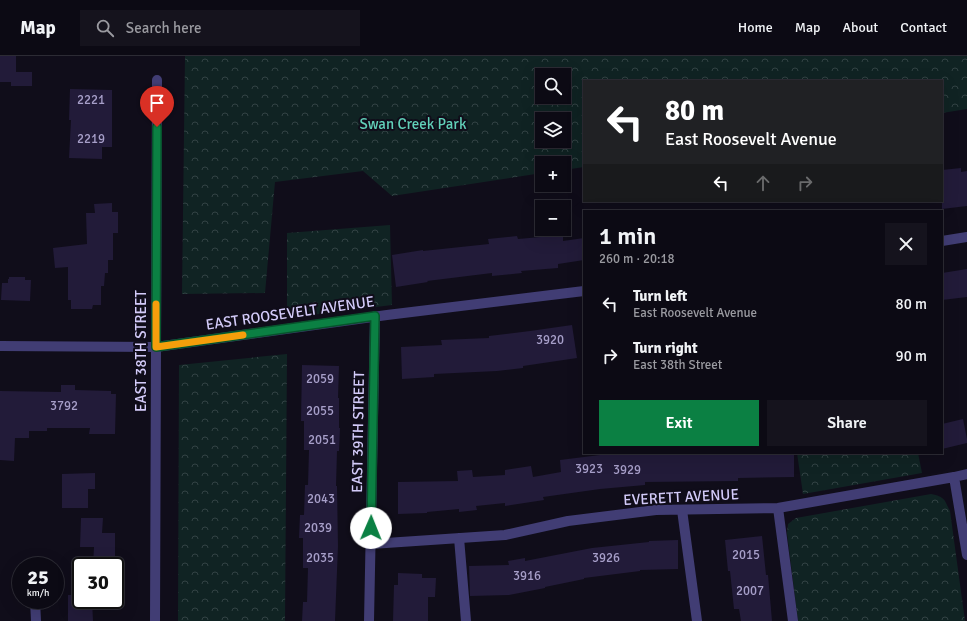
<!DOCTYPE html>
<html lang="en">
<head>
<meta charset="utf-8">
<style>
	:root { --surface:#0c0a14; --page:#15131d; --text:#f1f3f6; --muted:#9a9aa0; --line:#2c2b34; --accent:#0b8043 }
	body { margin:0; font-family:Signika,sans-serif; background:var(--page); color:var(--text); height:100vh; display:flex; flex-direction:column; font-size:15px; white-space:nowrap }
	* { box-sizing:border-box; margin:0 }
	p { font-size:13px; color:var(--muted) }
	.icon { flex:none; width:22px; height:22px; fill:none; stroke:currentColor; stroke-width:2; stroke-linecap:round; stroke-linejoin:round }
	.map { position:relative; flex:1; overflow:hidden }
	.sheet { position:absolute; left:583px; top:154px; width:360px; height:244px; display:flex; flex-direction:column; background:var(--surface); border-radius:0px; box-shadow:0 4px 16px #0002,0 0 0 1px var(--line) }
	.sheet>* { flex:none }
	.top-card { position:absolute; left:583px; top:24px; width:360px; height:122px; border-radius:0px; box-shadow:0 4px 16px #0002,0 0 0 1px var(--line); background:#202124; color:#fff; overflow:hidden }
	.fabs { position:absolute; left:535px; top:12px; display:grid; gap:8px }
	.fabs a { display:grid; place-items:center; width:36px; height:36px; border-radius:0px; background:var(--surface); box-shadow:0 4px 16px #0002,0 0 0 1px var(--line); font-size:20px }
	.speed { position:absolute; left:12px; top:501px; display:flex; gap:8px; font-size:20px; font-weight:700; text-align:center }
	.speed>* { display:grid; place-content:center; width:52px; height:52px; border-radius:50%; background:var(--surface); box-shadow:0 4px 16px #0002,0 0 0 1px var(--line); line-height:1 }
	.speed small { font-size:10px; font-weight:400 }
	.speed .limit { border:2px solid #111; border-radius:6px; background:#fff; color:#111 }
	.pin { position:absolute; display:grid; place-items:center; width:34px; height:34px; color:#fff; margin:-41px -17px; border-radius:50% 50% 50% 0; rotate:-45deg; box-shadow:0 0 4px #0007 }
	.pin .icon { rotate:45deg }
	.me { position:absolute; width:44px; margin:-22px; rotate:1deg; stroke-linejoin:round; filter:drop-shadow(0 0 3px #0008) }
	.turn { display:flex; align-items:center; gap:14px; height:84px; padding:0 16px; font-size:18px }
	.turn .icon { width:52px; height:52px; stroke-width:2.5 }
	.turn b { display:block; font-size:28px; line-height:34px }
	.lanes { display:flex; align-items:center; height:38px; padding:0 16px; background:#0003; justify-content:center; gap:20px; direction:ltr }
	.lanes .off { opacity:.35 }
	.round { display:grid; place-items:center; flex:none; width:42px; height:42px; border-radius:0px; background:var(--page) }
	.head { display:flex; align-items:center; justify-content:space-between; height:68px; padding:0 16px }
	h1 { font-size:24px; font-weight:600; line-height:30px }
	.primary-button { display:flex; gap:8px; margin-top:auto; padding:8px 16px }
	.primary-button a { flex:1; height:46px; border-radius:0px; background:var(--accent); color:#fff; font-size:16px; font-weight:600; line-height:46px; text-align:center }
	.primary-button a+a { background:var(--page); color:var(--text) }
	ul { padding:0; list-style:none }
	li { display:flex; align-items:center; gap:12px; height:52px; padding:0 16px }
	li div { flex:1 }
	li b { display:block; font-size:15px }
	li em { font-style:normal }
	header { display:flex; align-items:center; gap:24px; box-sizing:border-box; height:56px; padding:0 20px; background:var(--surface); border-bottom:1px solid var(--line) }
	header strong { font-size:19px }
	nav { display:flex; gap:22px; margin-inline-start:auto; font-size:14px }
	.search { width:280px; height:36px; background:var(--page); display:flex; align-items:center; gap:10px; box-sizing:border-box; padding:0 14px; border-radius:0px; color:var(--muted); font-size:15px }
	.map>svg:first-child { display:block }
</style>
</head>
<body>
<header>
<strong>Map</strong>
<div class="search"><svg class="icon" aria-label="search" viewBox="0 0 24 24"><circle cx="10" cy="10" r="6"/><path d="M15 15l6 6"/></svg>Search here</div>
<nav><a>Home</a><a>Map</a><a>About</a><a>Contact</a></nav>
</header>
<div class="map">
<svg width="967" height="565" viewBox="0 0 967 565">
	<defs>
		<pattern id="park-crowns" width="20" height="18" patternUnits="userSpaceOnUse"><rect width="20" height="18" fill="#102323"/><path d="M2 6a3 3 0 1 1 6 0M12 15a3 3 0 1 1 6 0" fill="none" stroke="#324244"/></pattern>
	</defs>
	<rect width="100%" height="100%" fill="#100d1a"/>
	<path fill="url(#park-crowns)" fill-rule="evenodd" d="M 185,0 L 967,0 L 967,53 L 942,57 L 942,25 L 584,25 L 584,111 L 564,114 L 564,107 L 542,107 L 542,117 L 392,140 L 363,115 L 275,126 L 265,237 L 182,238 ZM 542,19 L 564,19 L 564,41 L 542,41 ZM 542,63 L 564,63 L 564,85 L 542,85 Z
		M 390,169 L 392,249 L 287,262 L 287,177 Z
		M 287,298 L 285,565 L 178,565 L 179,309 Z
		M 797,397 L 918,397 L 922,417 L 803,438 Z
		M 931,438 C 945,441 944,443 950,455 L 965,565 L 798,565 L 787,477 L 788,468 L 796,462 Z"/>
	<path fill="#221b39" d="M 0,0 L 16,0 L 16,16 L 32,16 L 32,30 L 11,30 L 11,26 L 0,26 Z
		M 70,33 L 112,34 L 112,91 L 102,91 L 102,103 L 69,102 L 71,64 L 69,64 Z
		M 961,112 L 961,116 L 967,115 L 967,150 L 942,153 L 942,114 Z
		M 112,147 L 112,156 L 118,156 L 118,177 L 113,177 L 113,204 L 108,204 L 108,217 L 105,217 L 104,230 L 101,230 L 101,249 L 93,249 L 92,253 L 71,253 L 71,244 L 68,244 L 68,211 L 55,212 L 53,192 L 87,188 L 86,157 L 95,157 L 94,148 Z
		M 563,179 L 563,185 L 584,182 L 584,204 L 558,208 L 558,212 L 521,215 L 522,217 L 492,220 L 492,217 L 427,225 L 428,226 L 396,231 L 392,199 L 423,194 L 423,195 L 489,188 L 488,183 L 517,180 L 518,183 Z
		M 967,213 L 967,241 L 942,244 L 942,217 Z
		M 9,221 L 25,221 L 25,224 L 31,224 L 30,245 L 1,244 L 2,227 L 8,227 L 8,223 L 9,223 Z
		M 572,269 L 577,302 L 523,310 L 523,312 L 497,315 L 434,318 L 434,321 L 402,323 L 401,291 L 442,289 L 441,284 L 489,282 L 489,280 L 530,275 Z
		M 302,309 L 339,310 L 338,342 L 339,342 L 339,372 L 340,372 L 339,395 L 337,395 L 336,430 L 337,430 L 338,490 L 335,565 L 302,565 L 303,546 L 307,546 L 308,512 L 303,512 L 303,482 L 299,482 L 300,459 L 304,459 L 305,429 L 308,429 L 309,394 L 304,394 L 304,365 L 301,365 Z
		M 61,329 L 75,329 L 75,334 L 111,335 L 111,338 L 116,338 L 115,378 L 89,378 L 90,372 L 47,372 L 47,375 L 29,375 L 29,382 L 15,382 L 14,405 L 0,404 L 0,335 L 61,336 Z
		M 963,363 L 967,383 L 967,387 L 942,393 L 942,368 Z
		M 608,397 L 794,397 L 794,421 L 738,422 L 738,425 L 645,426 L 645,429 L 600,433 L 543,441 L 544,444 L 505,450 L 505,447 L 476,450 L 477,454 L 459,456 L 459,453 L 427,456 L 427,457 L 398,458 L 398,426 L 458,425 L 457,415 L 472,414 L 473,421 L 505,419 L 505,414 L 531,410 L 533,421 L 561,416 L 560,404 L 608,398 Z
		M 95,417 L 95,433 L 88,433 L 88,452 L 62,452 L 62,418 Z
		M 81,462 L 103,462 L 102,477 L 115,477 L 115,510 L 93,510 L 94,491 L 80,491 Z
		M 762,480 L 766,519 L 768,519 L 772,565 L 741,565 L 739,553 L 734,553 L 730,515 L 728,515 L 725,484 Z
		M 678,484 L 678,513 L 640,514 L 640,515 L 584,522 L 584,523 L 545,531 L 545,532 L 509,539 L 470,540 L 469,510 L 509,509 L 508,505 L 525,502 L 525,505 L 592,492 L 649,486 L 649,485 Z
		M 398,517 L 422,518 L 422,522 L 436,522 L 435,541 L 428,541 L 428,565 L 393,565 L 394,529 L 398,529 Z
		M 68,539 L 81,539 L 81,544 L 92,544 L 93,565 L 68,565 Z"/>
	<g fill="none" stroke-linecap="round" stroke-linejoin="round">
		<path stroke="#413d74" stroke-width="10" d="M 942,185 L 967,181
			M 0,290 L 156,291 L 387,259 L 584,235
			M 954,421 L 967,499
			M 778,452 L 793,565
			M 682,454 L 697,565
			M 459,482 L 466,565
			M 371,488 L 505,479 L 568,465 L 656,454 L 778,452 L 954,421 L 967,418
			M 35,544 L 36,565
			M 155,565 L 157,24
			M 369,565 L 375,260"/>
	</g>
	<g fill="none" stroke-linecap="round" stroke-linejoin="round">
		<g stroke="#07532c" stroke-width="10">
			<path id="route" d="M 157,71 L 156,291 L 375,260 L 371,472"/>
		</g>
		<use href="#route" stroke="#0b8043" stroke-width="7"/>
		<path stroke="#f59e0b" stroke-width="7" d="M 156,248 L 156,291 L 243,279"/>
	</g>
	<g text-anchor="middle" stroke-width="4" stroke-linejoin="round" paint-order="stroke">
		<g font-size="13" fill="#a79fc9">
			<text x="91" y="48">2221</text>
			<text x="91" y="87">2219</text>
			<text x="550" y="288">3920</text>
			<text x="320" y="327">2059</text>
			<text x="64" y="354">3792</text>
			<text x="320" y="359">2055</text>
			<text x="322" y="388">2051</text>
			<text x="589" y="417">3923</text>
			<text x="627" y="418">3929</text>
			<text x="321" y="447">2043</text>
			<text x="318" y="476">2039</text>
			<text x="746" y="503">2015</text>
			<text x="320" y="506">2035</text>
			<text x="606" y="506">3926</text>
			<text x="527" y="524">3916</text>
			<text x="750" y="539">2007</text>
		</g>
		<g font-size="15" fill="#61d0b9" stroke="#100d1a">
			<text x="413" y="73">Swan Creek Park</text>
		</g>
		<g font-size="15" fill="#d3cbf9" stroke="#100d1a">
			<text transform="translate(290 257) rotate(-8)" y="5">EAST ROOSEVELT AVENUE</text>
			<text transform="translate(141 295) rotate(-90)" y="5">EAST 38TH STREET</text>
			<text transform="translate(358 376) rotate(-89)" y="5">EAST 39TH STREET</text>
			<text transform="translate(681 441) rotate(-3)" y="5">EVERETT AVENUE</text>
		</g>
	</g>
</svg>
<div class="fabs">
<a><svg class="icon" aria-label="search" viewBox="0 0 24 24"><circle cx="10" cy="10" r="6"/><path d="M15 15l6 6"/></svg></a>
<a><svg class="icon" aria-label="layers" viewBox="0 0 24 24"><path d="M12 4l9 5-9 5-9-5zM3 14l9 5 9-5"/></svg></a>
<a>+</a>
<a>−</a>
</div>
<div class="speed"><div>25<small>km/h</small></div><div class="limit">30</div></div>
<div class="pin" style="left:157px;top:71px;background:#d93025"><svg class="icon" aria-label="arrive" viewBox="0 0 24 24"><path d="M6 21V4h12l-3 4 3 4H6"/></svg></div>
<svg class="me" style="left:371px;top:472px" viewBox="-20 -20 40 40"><circle r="19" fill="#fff"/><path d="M0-13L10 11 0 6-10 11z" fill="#0b8043"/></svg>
<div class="top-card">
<div class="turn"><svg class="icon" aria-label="left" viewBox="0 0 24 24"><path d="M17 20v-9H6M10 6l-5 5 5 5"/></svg><div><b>80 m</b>East Roosevelt Avenue</div></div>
<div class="lanes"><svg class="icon" aria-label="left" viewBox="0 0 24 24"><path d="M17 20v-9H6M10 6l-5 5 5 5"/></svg><svg class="icon off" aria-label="ahead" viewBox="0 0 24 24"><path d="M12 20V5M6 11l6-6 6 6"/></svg><svg class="icon off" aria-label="right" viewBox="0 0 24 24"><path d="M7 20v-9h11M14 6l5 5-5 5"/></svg></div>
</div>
<section class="sheet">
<div class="head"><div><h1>1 min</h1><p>260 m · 20:18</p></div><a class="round"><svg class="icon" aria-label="close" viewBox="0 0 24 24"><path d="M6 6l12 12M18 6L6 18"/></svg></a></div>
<ul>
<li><svg class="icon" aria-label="left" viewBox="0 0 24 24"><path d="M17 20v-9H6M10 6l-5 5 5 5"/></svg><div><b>Turn left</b><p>East Roosevelt Avenue</p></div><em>80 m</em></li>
<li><svg class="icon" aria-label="right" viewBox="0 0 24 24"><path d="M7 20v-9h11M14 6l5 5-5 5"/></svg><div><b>Turn right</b><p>East 38th Street</p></div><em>90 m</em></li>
</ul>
<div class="primary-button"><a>Exit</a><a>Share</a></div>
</section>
</div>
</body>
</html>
